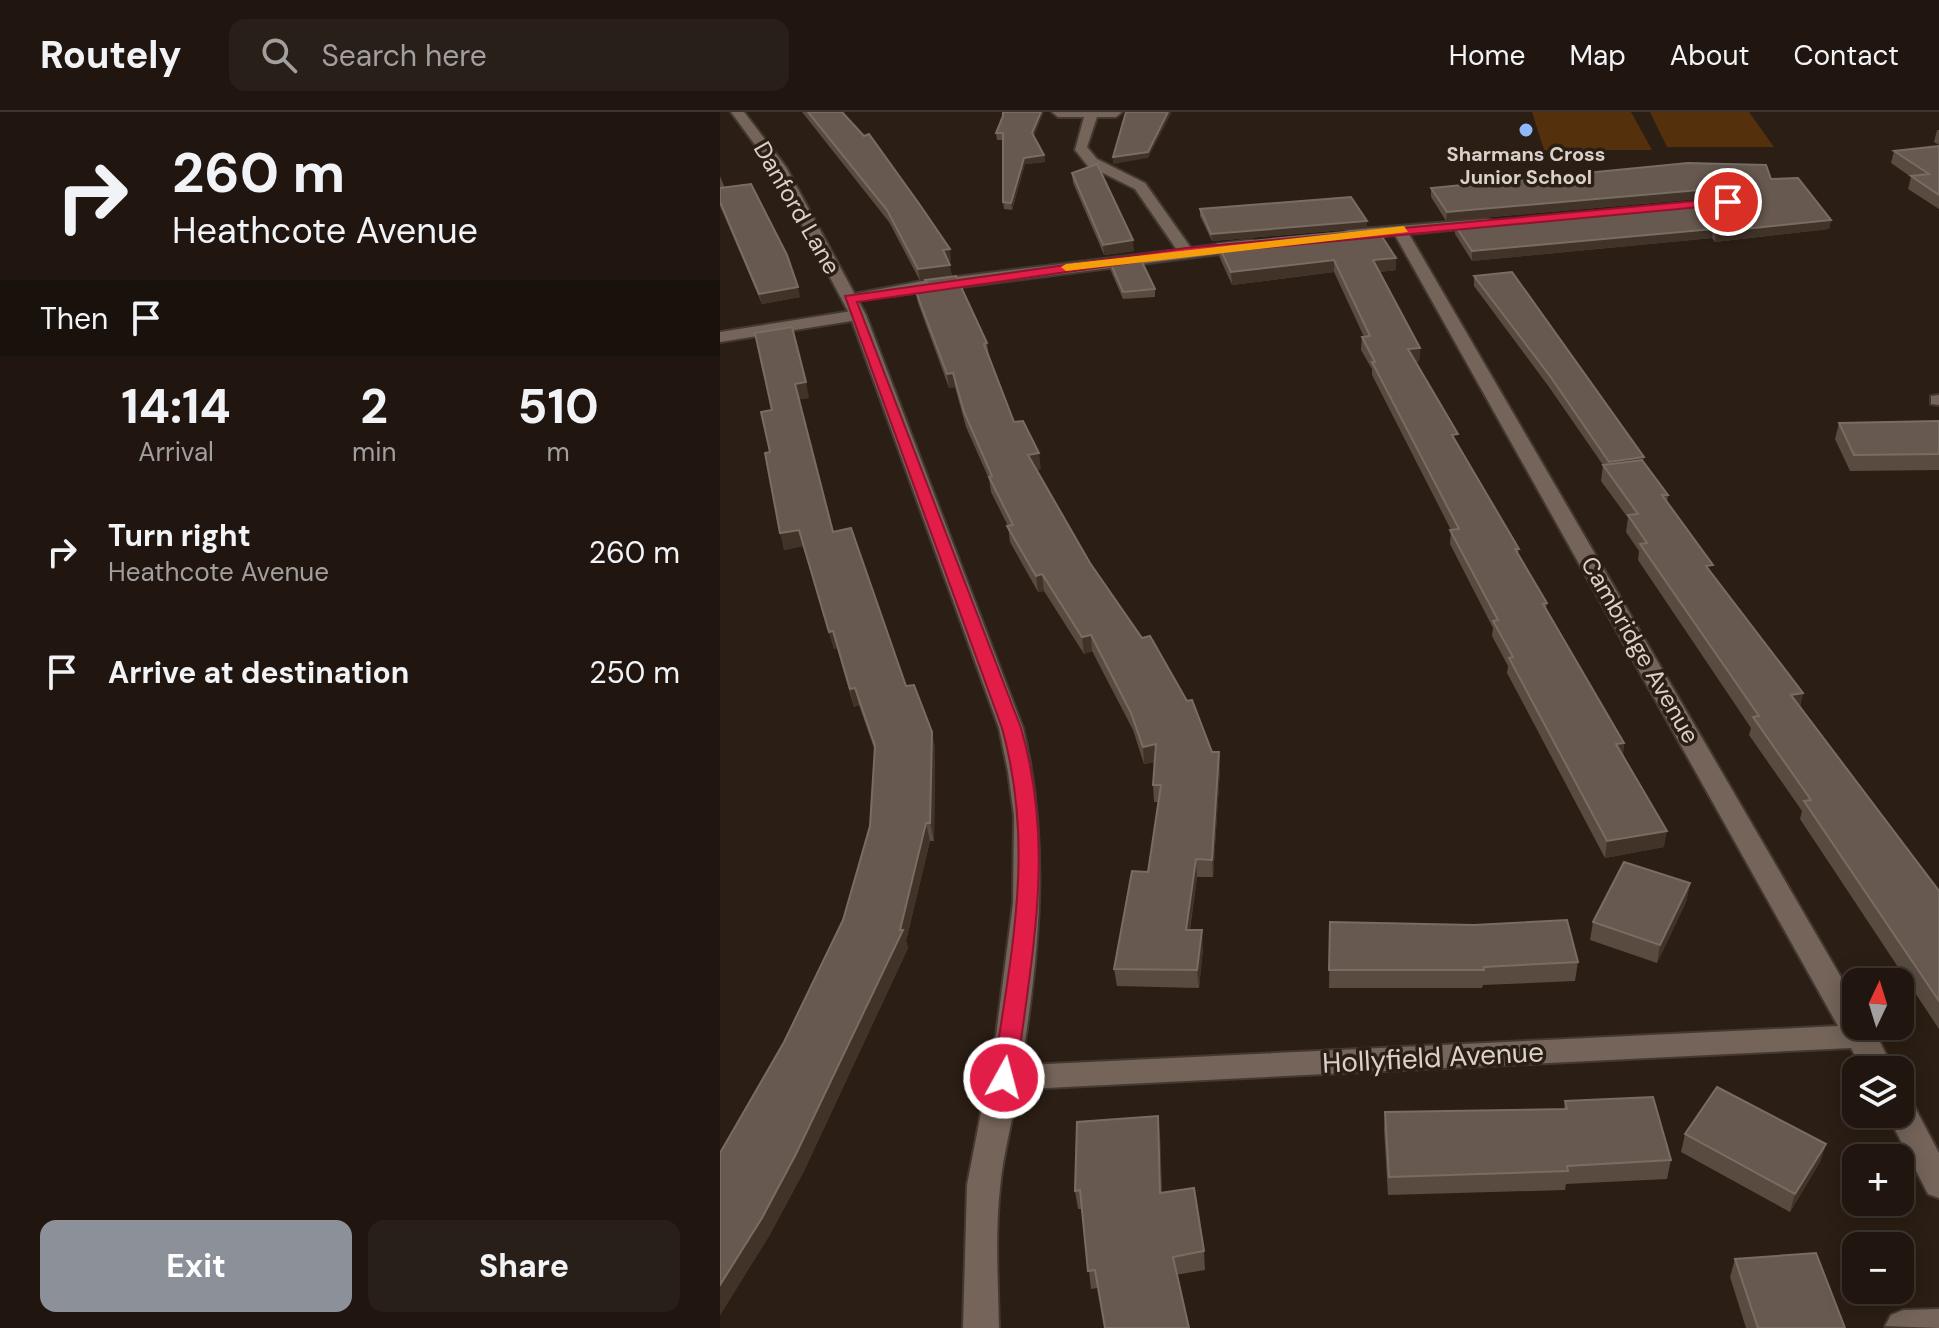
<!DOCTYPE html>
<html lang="en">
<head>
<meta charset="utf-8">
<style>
	:root { --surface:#20160f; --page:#281f18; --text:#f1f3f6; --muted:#a29f9e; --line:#3d352f; --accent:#8c9099 }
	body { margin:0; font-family:"DM Sans",sans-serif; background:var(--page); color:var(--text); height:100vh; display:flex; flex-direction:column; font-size:30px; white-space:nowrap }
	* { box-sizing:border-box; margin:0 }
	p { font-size:26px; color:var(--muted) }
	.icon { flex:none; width:44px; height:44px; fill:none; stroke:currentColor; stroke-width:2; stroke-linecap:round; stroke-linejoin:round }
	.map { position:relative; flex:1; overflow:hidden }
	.panel { display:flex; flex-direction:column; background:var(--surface); width:720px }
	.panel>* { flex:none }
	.banner { background:#20160f; color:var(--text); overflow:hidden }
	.needle { width:52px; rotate:4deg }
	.controls { position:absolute; left:1122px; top:856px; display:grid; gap:16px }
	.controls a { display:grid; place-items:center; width:72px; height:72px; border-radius:16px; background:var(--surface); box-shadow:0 4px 20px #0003,0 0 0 2px var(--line); font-size:40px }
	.pin { position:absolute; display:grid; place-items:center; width:68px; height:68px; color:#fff; margin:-34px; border:4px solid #fff; border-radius:50%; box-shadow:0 2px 8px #0007 }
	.me { position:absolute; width:88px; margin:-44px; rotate:7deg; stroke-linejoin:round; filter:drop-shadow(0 0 6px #0008) }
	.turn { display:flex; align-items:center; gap:28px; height:168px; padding:0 40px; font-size:36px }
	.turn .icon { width:104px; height:104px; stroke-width:2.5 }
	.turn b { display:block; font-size:56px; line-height:68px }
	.then { display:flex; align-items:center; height:76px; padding:0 40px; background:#0003; gap:16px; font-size:30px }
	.eta { display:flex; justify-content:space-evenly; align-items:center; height:136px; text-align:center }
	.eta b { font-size:48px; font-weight:700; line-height:56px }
	.primary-button { display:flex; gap:16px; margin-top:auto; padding:16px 40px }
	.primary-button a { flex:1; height:92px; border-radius:16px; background:var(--accent); color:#fff; font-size:32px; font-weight:700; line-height:92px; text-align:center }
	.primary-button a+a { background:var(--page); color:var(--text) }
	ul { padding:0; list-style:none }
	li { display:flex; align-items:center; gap:24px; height:120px; padding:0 40px }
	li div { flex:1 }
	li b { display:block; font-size:30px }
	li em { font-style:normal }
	header { display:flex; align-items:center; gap:48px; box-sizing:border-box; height:112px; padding:0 40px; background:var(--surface); border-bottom:2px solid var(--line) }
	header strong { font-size:38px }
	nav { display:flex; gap:44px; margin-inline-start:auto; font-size:28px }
	.search { width:560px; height:72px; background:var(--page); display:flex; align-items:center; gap:20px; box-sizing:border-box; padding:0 28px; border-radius:16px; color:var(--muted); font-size:30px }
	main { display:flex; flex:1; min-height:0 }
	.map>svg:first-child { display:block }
</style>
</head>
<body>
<header>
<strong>Routely</strong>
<div class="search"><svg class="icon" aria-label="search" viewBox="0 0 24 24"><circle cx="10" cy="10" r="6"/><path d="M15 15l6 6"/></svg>Search here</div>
<nav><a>Home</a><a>Map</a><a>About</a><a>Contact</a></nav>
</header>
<main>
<section class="panel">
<div class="banner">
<div class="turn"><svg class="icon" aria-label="right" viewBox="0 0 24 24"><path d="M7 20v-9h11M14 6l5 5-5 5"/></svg><div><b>260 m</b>Heathcote Avenue</div></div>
<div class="then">Then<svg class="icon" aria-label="arrive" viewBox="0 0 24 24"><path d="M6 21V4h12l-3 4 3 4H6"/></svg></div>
</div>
<div class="eta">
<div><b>14:14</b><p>Arrival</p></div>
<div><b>2</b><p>min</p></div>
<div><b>510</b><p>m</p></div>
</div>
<ul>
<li><svg class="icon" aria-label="right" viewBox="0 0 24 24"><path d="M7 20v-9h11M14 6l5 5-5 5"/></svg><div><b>Turn right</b><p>Heathcote Avenue</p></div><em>260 m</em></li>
<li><svg class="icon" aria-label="arrive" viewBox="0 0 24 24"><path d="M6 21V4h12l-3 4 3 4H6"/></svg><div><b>Arrive at destination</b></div><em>250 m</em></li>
</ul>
<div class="primary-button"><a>Exit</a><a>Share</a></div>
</section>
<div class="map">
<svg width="1219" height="1216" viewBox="0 0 1219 1216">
	<rect width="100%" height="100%" fill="#2b1e14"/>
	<path fill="#55300d" d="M 812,0 L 911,0 L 932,38 L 824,38 Z
		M 930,0 L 1029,0 L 1054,35 L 947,35 Z"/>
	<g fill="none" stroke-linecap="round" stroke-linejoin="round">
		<g stroke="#433832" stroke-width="4">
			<path id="street" d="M 332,0 L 402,0 L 396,5 L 377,5 L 367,35 L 377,47 L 425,71 L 471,136 L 531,128 L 539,133 L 531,138 L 123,190 L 123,184 L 202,169 L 457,138 L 415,77 L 367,53 L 355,38 L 364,5 L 338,5 Z
				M 766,107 L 771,108 L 771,114 L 689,122 L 1136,891 L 1136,914 L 1153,916 L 1174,958 L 1143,958 L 1131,936 L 284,978 L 273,975 L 269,966 L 273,957 L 284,954 L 1118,914 L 675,123 L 628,128 L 620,123 L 628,118 Z
				M 138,198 L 144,199 L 144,207 L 0,230 L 0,220 Z
				M 1219,283 L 1219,293 L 1211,292 L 1211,284 Z
				M 1180,984 L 1191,988 L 1219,1041 L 1219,1086 L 1208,1082 L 1167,1002 L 1180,1002 Z
				M 1219,1197 L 1219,1216 L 1165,1214 L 1171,1203 L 1183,1198 Z"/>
		</g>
		<g stroke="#433832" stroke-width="4">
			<path id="secondary" d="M 11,0 L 24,0 L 66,55 L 146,203 L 303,616 C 332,738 318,857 297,979 C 292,1012 283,1043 280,1076 C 275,1122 278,1169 279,1216 L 243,1216 L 247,1073 L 276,923 L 293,791 L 294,704 L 288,660 L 279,616 L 130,203 L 52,56 Z"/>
		</g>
		<use href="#street" fill="#746459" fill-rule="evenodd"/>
		<use href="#secondary" fill="#746459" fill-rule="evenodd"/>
	</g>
	<path fill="#594b40" d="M 82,0 L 122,0 L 231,149 L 228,149 L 232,164 L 267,231 L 269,245 L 294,310 L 321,357 L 316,358 L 370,451 L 500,657 L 493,765 L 477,765 L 470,818 L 483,836 L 479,876 L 397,874 L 394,857 L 428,760 L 438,690 L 434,690 L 433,673 L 435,650 L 424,652 L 413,618 L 372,539 L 364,542 L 324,479 L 318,480 L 290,430 L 288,414 L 271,380 L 269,367 L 246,315 L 235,275 L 229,276 L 198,191 L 195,177 L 206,175 L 205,168 L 200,169 L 169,110 Z
		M 283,4 L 314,24 L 324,43 L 325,50 L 305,52 L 292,98 L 284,97 L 283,90 L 283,28 L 277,28 L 276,21 Z
		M 1217,18 L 1219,18 L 1219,33 L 1214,30 Z
		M 1219,34 L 1219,97 L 1188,77 L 1191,65 L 1171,51 L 1174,39 Z
		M 352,61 L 414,139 L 384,143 L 353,71 Z
		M 0,64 L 5,76 L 80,185 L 42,192 L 0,94 Z
		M 1051,67 L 1111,108 L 1109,117 L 995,130 L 992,126 L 752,149 L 735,122 L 735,113 L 1010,88 L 1015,86 L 1013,84 L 726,109 L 711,85 L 711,76 Z
		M 549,92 L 647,109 L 647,116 L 492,129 L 480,104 L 480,97 Z
		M 498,132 L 676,146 L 676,158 L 659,160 L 700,236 L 699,249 L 696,250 L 737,332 L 799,437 L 798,442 L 827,491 L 826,496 L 904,631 L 903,642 L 944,735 L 885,746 L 787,561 L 788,554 L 772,524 L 773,516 L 730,432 L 731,418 L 652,263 L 652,257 L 641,238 L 642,225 L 644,225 L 614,160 L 512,173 L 499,144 Z
		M 390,150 L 435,177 L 435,185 L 403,187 L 390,157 Z
		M 754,164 L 923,350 L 948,383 L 947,390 L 991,460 L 1083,581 L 1080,595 L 1219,779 L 1219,917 L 1080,707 L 1082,699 L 1029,623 L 1031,616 L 918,448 L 919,439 L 906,420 L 908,406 L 881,369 L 883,353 L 829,275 L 754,174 Z
		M 35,221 L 89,286 L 79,287 L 113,420 L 186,574 L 212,620 L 215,637 L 214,729 L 210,729 L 186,829 L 188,836 L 83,1061 L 49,1124 L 0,1203 L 0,1041 L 64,930 L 123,808 L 150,714 L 155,639 L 139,593 L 134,595 L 117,536 L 114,537 L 83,434 L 64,438 L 50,340 L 52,298 Z
		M 1219,309 L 1219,358 L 1130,359 L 1115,327 L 1119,311 Z
		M 970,771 L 966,790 L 937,851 L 870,828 L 873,810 Z
		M 610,810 L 858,850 L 855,869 L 763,873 L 762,876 L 609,876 Z
		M 845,989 L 951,1048 L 947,1067 L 846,1072 L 845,1078 L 668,1083 L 664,1018 L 665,1000 L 844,997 Z
		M 440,1022 L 442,1081 L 484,1139 L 485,1158 L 371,1177 L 362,1097 L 358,1097 L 355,1079 Z
		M 965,1022 L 1106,1032 L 1100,1050 L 1070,1100 L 961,1040 Z
		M 1015,1147 L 1125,1216 L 1026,1216 L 1010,1165 Z"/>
	<path fill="#413328" d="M 321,0 L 324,0 L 313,27 L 312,21 Z
		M 448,0 L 452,0 L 428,46 L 393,52 L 393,45 Z
		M 324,43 L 325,50 L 305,52 L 292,98 L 291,91 L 304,46 Z
		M 1014,75 L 1013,84 L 726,109 L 727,100 Z
		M 1111,108 L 1109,117 L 995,130 L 996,120 Z
		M 647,109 L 647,116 L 492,129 L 491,122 Z
		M 993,117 L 992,126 L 752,149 L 752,139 Z
		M 413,128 L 414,139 L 384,143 L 383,133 Z
		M 230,137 L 231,149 L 225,150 L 223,138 Z
		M 676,146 L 676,158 L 652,161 L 653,148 Z
		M 614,148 L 614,160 L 512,173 L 511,160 Z
		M 230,153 L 232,165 L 200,169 L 198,157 Z
		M 78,175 L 80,185 L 42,192 L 39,182 Z
		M 700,236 L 699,249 L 688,250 L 688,237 Z
		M 233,261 L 235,275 L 229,276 L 227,262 Z
		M 86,270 L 89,286 L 78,288 L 75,272 Z
		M 319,341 L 321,357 L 310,359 L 308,343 Z
		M 924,345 L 923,356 L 888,361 L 889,350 Z
		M 79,418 L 83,434 L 64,438 L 60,421 Z
		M 322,462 L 324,479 L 318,480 L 316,464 Z
		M 113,519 L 117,536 L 114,537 L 109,520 Z
		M 371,523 L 372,539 L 364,542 L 362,525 Z
		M 135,576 L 139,593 L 134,595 L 130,577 Z
		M 1083,581 L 1079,598 L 1071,583 Z
		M 212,620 L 215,637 L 214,729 L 210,711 Z
		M 904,631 L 902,647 L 896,632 Z
		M 436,632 L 438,650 L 424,652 L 423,635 Z
		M 499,640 L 500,657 L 493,765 L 492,748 Z
		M 206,711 L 210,729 L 186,829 L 188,836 L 83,1061 L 49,1124 L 0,1203 L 0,1173 L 180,818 Z
		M 947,719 L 944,735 L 885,746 L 887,729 Z
		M 476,747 L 477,765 L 467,836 L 466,818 Z
		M 970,771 L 966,790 L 937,851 L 940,833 Z
		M 482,818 L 483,836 L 479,876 L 477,858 Z
		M 438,1004 L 440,1022 L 442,1100 L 440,1081 Z
		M 1106,1032 L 1100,1050 L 1070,1100 L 1075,1082 Z"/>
	<path fill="#67594f" stroke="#796c63" stroke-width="2" d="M 88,0 L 122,0 L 144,24 L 149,22 L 200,93 L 230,137 L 223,138 L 230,153 L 198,157 L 167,98 Z
		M 283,0 L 321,0 L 312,21 L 324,43 L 304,46 L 291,91 L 283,90 L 283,21 L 276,21 L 283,4 Z
		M 406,0 L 448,0 L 428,40 L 393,45 Z
		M 1219,34 L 1219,83 L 1191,64 L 1209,62 L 1174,39 Z
		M 968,51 L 1046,53 L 1051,67 L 1078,66 L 1111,108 L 996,120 L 993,117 L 752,139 L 735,113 L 1010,88 L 1017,86 L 1017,78 L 1014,75 L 727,100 L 711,76 Z
		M 377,52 L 413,128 L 383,133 L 352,61 Z
		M 31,72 L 67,143 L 78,175 L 39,182 L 0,90 L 0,76 Z
		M 631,85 L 647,109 L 491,122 L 480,97 Z
		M 657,117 L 676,146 L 653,148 L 700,236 L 688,237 L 738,322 L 732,323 L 799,437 L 795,437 L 827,491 L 823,492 L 904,631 L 896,632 L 947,719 L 887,729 L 789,546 L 793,545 L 773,509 L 778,508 L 730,418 L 739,417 L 652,250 L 655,250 L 642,225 L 650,224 L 614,148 L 511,160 L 498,132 Z
		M 420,146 L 435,177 L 403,180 L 390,150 Z
		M 792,160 L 924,345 L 889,350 L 830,264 L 754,164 Z
		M 236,164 L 267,231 L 264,232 L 294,310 L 303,309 L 319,341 L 308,343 L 370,451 L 422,526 L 430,524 L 467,589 L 472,588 L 492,640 L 499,640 L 492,748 L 476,747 L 466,818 L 482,818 L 477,858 L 394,857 L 412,759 L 428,760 L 441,673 L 433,673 L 436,632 L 423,635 L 411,601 L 371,523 L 362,525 L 322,462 L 316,464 L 287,414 L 293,413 L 269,365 L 272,364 L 244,300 L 233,261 L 227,262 L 195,177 L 209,175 L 205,168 Z
		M 72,215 L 86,270 L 75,272 L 113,420 L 131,416 L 186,574 L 194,573 L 212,620 L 210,711 L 206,711 L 180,818 L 183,818 L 76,1042 L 42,1106 L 0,1173 L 0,1041 L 64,930 L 123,808 L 150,714 L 155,634 L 135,576 L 130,577 L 113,519 L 109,520 L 79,418 L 60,421 L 45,341 L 50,340 L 41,300 L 52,298 L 35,221 Z
		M 1219,309 L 1219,342 L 1134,343 L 1119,311 Z
		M 922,348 L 948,383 L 942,383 L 993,453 L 986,454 L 1083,581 L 1071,583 L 1219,779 L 1219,889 L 1084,689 L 1091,688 L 1033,605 L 1039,604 L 920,432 L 927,431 L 908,403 L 918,402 L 883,353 Z
		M 904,750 L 970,771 L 940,833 L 873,810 Z
		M 847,808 L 858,850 L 764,855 L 764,858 L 609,858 L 610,810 L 754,813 Z
		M 997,975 L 1106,1032 L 1075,1082 L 965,1022 Z
		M 933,985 L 951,1048 L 847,1054 L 848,1059 L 669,1065 L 665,1000 L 847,997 L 845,989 Z
		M 438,1004 L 440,1081 L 474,1076 L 484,1139 L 453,1145 L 469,1216 L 385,1216 L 375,1158 L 368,1159 L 360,1078 L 355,1079 L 357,1010 Z
		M 1096,1141 L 1125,1216 L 1038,1216 L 1015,1147 Z"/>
	<path fill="#e11d48" stroke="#92132f" stroke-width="2" d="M 1008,86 L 1012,92 L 466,143 L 137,190 L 301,616 C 336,738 311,844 296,966 L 293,972 L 276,972 L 273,966 C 290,844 316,738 282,616 L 125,184 L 466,136 Z"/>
	<path fill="#f59e0b" d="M 684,114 L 688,120 L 346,159 L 341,155 L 346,152 Z"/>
	<circle fill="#8fb8fd" stroke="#2b1e14" stroke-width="3" cx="806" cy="18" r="8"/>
	<g text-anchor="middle" stroke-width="7" stroke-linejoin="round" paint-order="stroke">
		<g font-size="20" font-weight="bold" fill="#dad1cb" stroke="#2b1e14">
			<text x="806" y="49">Sharmans Cross<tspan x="806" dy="23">Junior School</tspan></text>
		</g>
		<g font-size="24" fill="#dad1cb" stroke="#2b1e14">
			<text transform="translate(77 96) rotate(60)" y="8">Danford Lane</text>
			<text transform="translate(920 538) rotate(60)" y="8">Cambridge Avenue</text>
		</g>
		<g font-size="28" fill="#dad1cb" stroke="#2b1e14">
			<text transform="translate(713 945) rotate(-3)" y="10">Hollyfield Avenue</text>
		</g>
	</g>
</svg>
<div class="controls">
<a><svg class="needle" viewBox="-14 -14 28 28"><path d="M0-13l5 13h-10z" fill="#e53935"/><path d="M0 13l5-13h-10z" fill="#a29f9e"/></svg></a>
<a><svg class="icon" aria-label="layers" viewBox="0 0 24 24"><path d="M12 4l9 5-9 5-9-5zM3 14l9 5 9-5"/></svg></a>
<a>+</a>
<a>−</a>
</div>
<div class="pin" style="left:1008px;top:90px;background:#d93025"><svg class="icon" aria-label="arrive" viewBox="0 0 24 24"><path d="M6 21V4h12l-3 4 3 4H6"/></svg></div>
<svg class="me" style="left:284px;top:966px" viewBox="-20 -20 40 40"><circle r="17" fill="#e11d48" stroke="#fff" stroke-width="3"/><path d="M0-11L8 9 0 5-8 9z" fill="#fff"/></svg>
</div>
</main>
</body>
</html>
